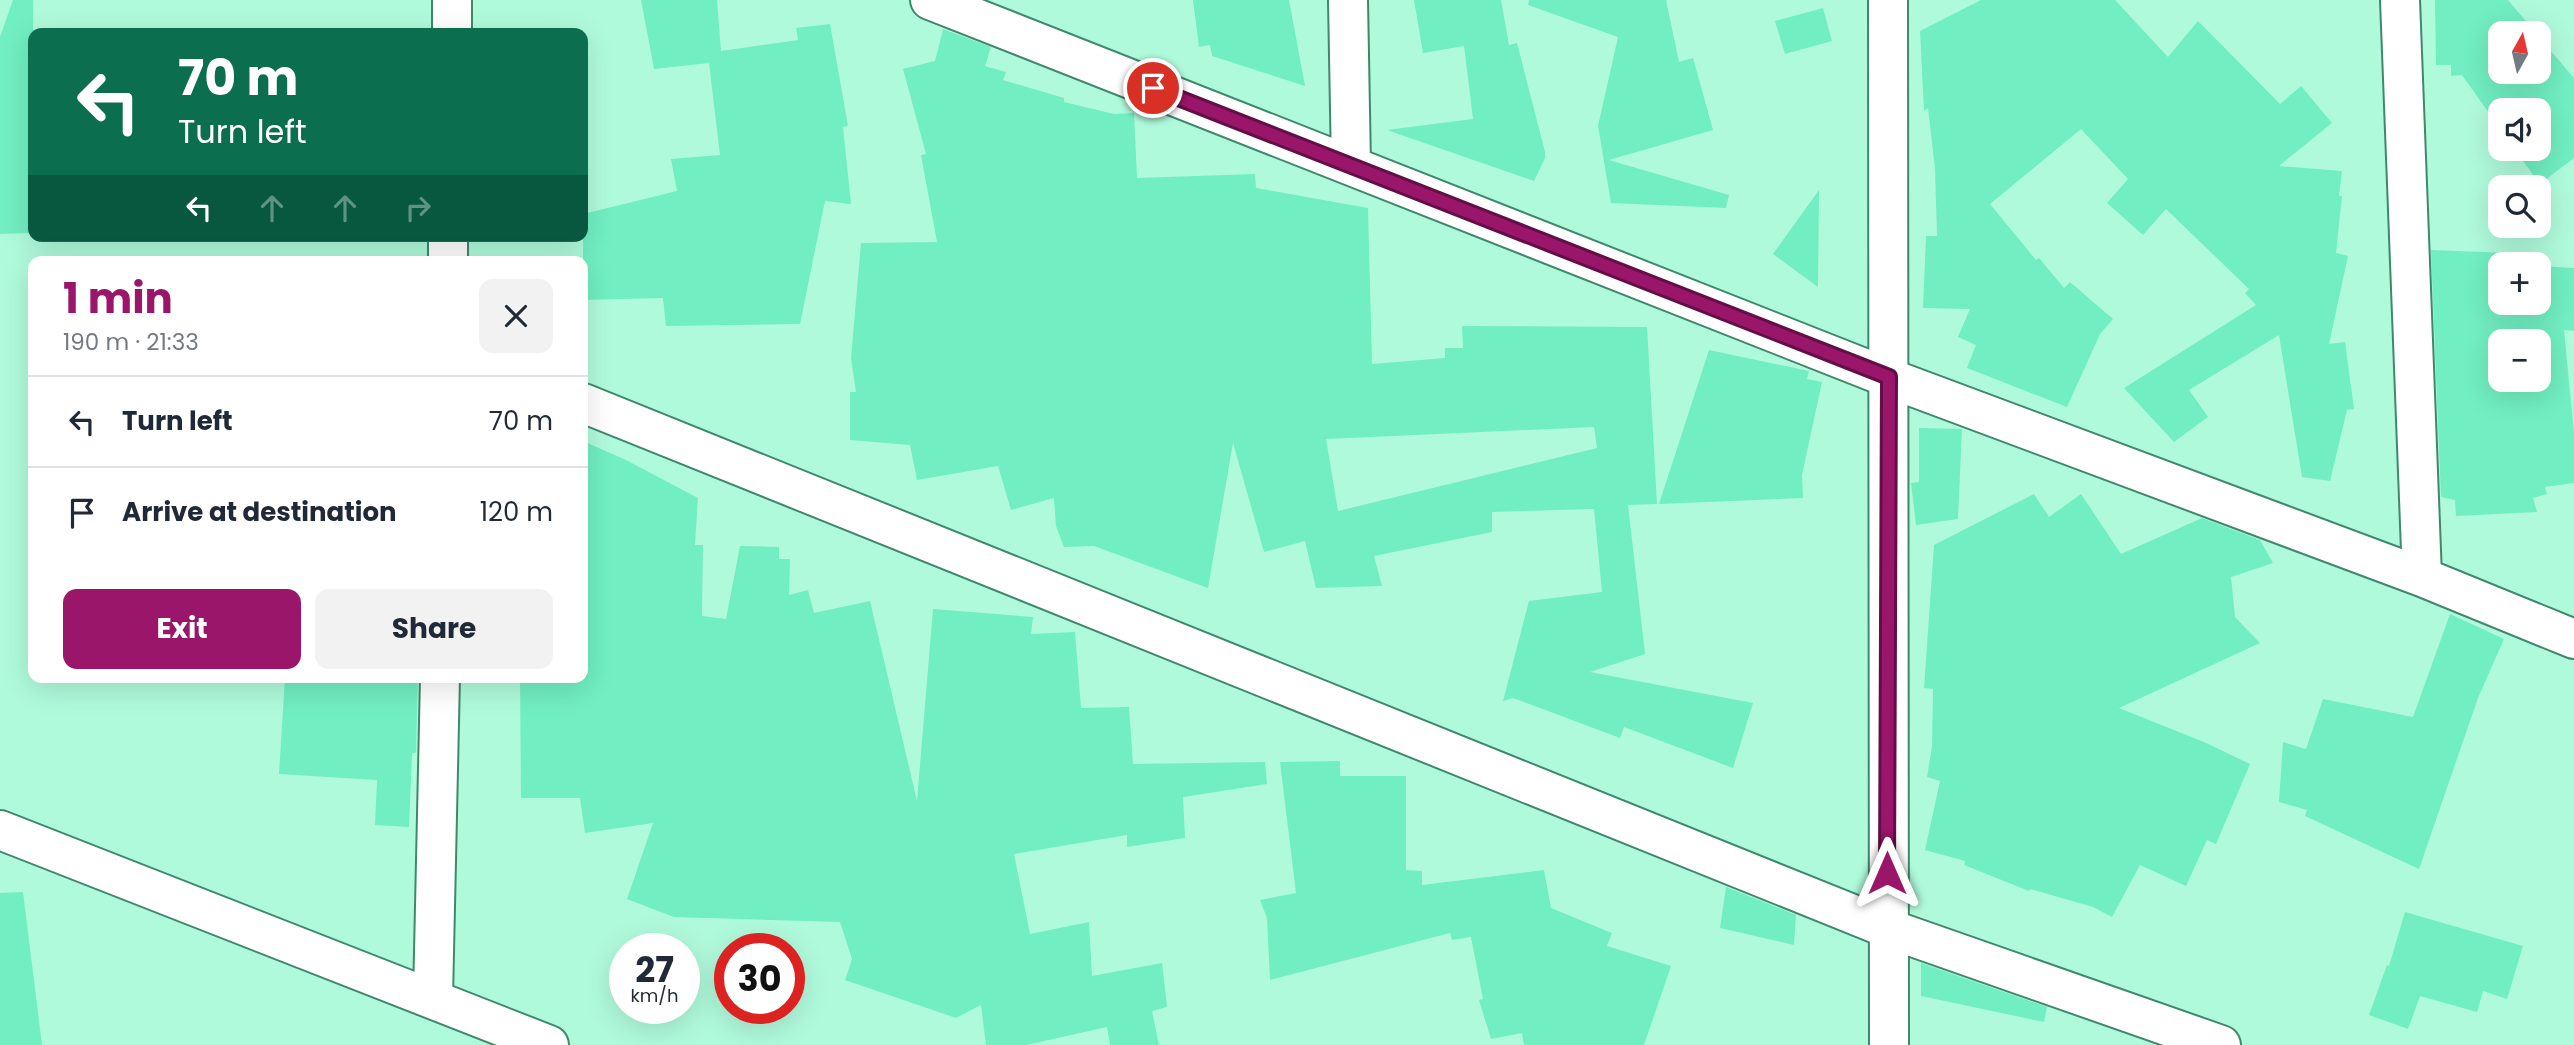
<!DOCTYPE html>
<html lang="en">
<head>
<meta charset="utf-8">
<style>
	:root { --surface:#fff; --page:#f2f2f3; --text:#1f2937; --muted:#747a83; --line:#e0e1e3; --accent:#99166b }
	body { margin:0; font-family:Poppins,sans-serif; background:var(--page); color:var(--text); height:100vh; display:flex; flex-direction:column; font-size:26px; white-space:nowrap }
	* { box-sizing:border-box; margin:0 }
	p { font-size:23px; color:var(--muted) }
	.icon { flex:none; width:38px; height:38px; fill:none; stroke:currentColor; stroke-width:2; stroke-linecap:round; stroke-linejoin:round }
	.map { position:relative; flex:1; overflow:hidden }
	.drawer { position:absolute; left:28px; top:256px; width:560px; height:427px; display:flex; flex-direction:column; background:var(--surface); border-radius:14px; box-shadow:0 7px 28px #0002 }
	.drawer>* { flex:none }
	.banner { position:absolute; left:28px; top:28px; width:560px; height:214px; border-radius:14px; box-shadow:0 7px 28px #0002; background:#0b6e4f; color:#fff; overflow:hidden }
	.needle { width:46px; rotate:8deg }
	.buttons { position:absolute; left:2488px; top:21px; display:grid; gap:14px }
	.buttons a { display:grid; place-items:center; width:63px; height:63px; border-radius:14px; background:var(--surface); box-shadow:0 7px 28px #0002; font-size:35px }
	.speed { position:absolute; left:609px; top:933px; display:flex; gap:14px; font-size:35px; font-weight:700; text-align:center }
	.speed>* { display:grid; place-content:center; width:91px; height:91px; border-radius:50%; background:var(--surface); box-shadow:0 7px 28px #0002; line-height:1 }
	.speed small { font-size:18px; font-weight:400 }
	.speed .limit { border:10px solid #d22; background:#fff; color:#111 }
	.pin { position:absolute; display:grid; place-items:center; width:60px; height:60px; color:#fff; margin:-30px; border:4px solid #fff; border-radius:50%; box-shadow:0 2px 7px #0007 }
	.me { position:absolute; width:77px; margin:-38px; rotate:0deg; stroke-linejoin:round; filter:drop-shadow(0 0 5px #0008) }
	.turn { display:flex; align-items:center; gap:24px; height:147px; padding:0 35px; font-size:32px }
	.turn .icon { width:91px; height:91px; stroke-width:2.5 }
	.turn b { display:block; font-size:49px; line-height:60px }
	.lanes { display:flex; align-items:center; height:66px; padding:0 35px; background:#0003; justify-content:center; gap:35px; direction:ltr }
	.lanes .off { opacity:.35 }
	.round { display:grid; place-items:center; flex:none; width:74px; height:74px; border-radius:14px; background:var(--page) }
	.headline { display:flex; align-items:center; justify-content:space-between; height:119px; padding:0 35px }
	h1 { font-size:42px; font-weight:700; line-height:52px; color:var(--accent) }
	.action { display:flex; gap:14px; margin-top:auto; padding:14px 35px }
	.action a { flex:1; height:80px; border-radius:14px; background:var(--accent); color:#fff; font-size:28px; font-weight:700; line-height:80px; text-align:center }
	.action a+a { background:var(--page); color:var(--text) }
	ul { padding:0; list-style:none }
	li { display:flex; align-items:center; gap:21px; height:91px; padding:0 35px; border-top:2px solid var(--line) }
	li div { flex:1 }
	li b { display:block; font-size:26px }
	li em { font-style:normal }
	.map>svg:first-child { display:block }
</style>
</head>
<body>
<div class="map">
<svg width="2574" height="1045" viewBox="0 0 2574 1045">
	<rect width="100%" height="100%" fill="#b0fadc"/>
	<path fill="#71eec2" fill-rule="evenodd" d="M 13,0 L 33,0 L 33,233 L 0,234 L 0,37 Z
		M 641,0 L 717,0 L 721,51 L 798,40 L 796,28 L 830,24 L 848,126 L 843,127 L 851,204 L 825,201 L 800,324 L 666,326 L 663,298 L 583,300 L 583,214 L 677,191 L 671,159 L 720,155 L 709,63 L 654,69 Z
		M 1193,0 L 1289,0 L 1305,86 L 1212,56 L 1210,45 L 1199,47 Z
		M 1414,0 L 1501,0 L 1509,45 L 1517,43 L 1545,152 L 1545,158 L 1534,181 L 1387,130 L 1473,119 L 1464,46 L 1423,53 Z
		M 1529,0 L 1666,0 L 1679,62 L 1693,58 L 1713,130 L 1609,160 L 1729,195 L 1726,208 L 1611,203 L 1598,126 L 1618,37 L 1528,5 Z
		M 1981,0 L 2115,0 L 2168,57 L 2198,21 L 2280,104 L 2301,86 L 2332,123 L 2279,166 L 2342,171 L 2339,196 L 2342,196 L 2336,253 L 2348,256 L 2329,344 L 2345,342 L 2354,409 L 2347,410 L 2330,481 L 2302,477 L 2279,335 L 2189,390 L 2208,417 L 2174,442 L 2124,388 L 2256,305 L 2245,293 L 2249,289 L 2166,209 L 2143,235 L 2107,203 L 2128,179 L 2081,129 L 1990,204 L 2036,260 L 2039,258 L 2064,288 L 2070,282 L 2113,319 L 2100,334 L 2067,407 L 1967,368 L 1976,345 L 1958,337 L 1970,309 L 1923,308 L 1926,236 L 1937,236 L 1935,169 L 1928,108 L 1924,111 L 1920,31 Z
		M 2435,0 L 2508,0 L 2536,33 L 2501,33 L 2501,72 L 2539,72 L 2539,37 L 2574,78 L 2574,158 L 2540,184 L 2514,149 L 2539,149 L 2539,110 L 2501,110 L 2501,130 L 2462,75 L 2451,76 L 2451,65 L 2436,65 Z
		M 1823,8 L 1832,41 L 1785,54 L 1775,21 Z
		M 943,29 L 991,47 L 985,66 L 1006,72 L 1003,80 L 1064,98 L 1064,102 L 1114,114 L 1134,113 L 1137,178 L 1255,174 L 1256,188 L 1368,208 L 1372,364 L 1445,358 L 1445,348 L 1463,348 L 1462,326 L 1647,327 L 1657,504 L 1628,505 L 1645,654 L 1590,672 L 1753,703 L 1733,768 L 1624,727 L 1620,738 L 1513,698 L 1503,701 L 1529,601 L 1602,592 L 1594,509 L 1492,512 L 1492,532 L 1374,556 L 1382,586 L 1316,588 L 1305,541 L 1264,552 L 1233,443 L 1208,588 L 1094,546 L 1064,547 L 1056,526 L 1054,498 L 1011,510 L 998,466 L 917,480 L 910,445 L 850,440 L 850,392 L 856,392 L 851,358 L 861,243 L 937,242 L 921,155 L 926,154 L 903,69 L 935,61 ZM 1594,427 L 1597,448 L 1338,511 L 1326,439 Z
		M 1819,190 L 1818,287 L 1773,254 Z
		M 2431,250 L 2534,254 L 2534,264 L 2501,264 L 2501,303 L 2539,303 L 2539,266 L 2574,268 L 2574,331 L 2564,330 L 2574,433 L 2574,483 L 2545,487 L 2547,494 L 2533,498 L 2537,512 L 2456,516 L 2455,500 L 2441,497 ZM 2501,341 L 2539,341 L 2539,380 L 2501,380 Z
		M 1709,350 L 1809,371 L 1807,379 L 1822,382 L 1802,475 L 1803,498 L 1659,504 Z
		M 1919,428 L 1962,429 L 1958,519 L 1916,525 L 1911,483 L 1919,482 Z
		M 583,441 L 626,460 L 698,498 L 695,545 L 703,545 L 702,616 L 726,619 L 740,546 L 779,547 L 779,559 L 790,559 L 789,595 L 808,590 L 814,613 L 870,601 L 917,801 L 933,609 L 1033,617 L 1031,634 L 1075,632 L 1081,708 L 1129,707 L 1133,764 L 1265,762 L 1267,784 L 1183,797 L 1185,838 L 1127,847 L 1127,835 L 1014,854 L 1030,934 L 1089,922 L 1092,976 L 1162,963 L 1167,1007 L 1152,1011 L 1159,1045 L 1110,1045 L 1107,1027 L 1026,1045 L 986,1045 L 981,1005 L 956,1018 L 845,980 L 852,959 L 840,922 L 674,917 L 627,899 L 653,823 L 585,833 L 580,798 L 521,798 L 520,677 L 583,677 Z
		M 2034,494 L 2049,517 L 2081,494 L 2121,554 L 2202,518 L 2260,540 L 2273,563 L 2231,577 L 2235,617 L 2260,643 L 2119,708 L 2204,742 L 2250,764 L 2216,844 L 2207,840 L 2186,886 L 2140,865 L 2112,917 L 2093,907 L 2030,889 L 2029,891 L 1964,865 L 1965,861 L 1925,850 L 1940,781 L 1927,777 L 1932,747 L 1933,689 L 1924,688 L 1934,545 Z
		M 2450,614 L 2504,639 L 2478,698 L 2419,869 L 2305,816 L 2307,810 L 2279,802 L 2283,742 L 2306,749 L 2323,699 L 2413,717 Z
		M 285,677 L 418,677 L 416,753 L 412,753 L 409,827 L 375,825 L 377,780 L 279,774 Z
		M 1340,761 L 1340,776 L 1406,776 L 1406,870 L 1422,871 L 1422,885 L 1544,870 L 1551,908 L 1612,933 L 1607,946 L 1671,966 L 1644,1045 L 1524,1045 L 1522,1033 L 1491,1039 L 1479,1000 L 1483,999 L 1471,937 L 1452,940 L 1450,933 L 1270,980 L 1267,918 L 1260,900 L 1296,893 L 1280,762 Z
		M 1726,887 L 1796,915 L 1794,945 L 1720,928 Z
		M 23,892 L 42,1045 L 0,1045 L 0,893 Z
		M 2405,912 L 2523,946 L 2507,999 L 2483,991 L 2477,1012 L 2420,996 L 2408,1029 L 2369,1015 L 2387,965 L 2389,966 Z
		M 1921,963 L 2047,1007 L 2044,1022 L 1921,996 Z"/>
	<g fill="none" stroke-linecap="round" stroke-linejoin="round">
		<g stroke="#3f886e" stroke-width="42">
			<path id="street" d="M 930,0 L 1889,378 L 2422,577 L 2574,639
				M 1348,0 L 1351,165
				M 1888,0 L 1889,1045
				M 2400,0 L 2422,577
				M 452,33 L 452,0
				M 448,261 L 448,236
				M 583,403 L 1887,928 L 2221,1045
				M 0,830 L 549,1045
				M 433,998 L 440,677"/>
		</g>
		<use href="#street" stroke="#fff" stroke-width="38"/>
	</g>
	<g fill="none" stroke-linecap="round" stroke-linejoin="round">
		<g stroke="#630e46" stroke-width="18">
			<path id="route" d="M 1153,88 L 1889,377 L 1887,873"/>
		</g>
		<use href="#route" stroke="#99166b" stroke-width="12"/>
	</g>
</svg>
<div class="buttons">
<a><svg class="needle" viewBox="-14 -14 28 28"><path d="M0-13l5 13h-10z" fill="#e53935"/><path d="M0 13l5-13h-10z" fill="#747a83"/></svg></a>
<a><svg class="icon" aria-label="sound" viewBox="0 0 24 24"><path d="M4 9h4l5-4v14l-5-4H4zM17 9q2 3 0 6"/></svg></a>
<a><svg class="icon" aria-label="search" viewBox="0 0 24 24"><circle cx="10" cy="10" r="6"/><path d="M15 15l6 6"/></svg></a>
<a>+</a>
<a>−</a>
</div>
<div class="speed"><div>27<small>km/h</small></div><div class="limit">30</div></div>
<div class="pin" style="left:1153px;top:88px;background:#d93025"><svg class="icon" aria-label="arrive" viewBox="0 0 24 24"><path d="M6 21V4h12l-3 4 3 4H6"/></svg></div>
<svg class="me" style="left:1887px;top:873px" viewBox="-20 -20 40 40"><path d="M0-17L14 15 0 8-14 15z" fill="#99166b" stroke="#fff" stroke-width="4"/></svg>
<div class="banner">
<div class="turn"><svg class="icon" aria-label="left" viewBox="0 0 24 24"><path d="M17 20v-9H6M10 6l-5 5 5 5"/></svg><div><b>70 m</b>Turn left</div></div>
<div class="lanes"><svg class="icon" aria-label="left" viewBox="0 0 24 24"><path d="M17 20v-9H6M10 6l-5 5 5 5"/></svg><svg class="icon off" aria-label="ahead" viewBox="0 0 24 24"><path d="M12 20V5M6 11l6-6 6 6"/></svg><svg class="icon off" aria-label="ahead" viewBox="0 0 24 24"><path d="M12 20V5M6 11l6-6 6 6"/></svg><svg class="icon off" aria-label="right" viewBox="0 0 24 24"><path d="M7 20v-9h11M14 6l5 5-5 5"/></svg></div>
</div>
<section class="drawer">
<div class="headline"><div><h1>1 min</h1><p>190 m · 21:33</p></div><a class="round"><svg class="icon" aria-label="close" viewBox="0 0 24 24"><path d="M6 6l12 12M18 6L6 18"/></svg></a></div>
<ul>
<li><svg class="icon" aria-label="left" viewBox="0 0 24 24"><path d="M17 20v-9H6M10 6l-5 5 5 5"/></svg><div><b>Turn left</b></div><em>70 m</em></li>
<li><svg class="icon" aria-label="arrive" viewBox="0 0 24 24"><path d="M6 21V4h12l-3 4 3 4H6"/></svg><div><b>Arrive at destination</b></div><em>120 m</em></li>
</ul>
<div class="action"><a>Exit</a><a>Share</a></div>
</section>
</div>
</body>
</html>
